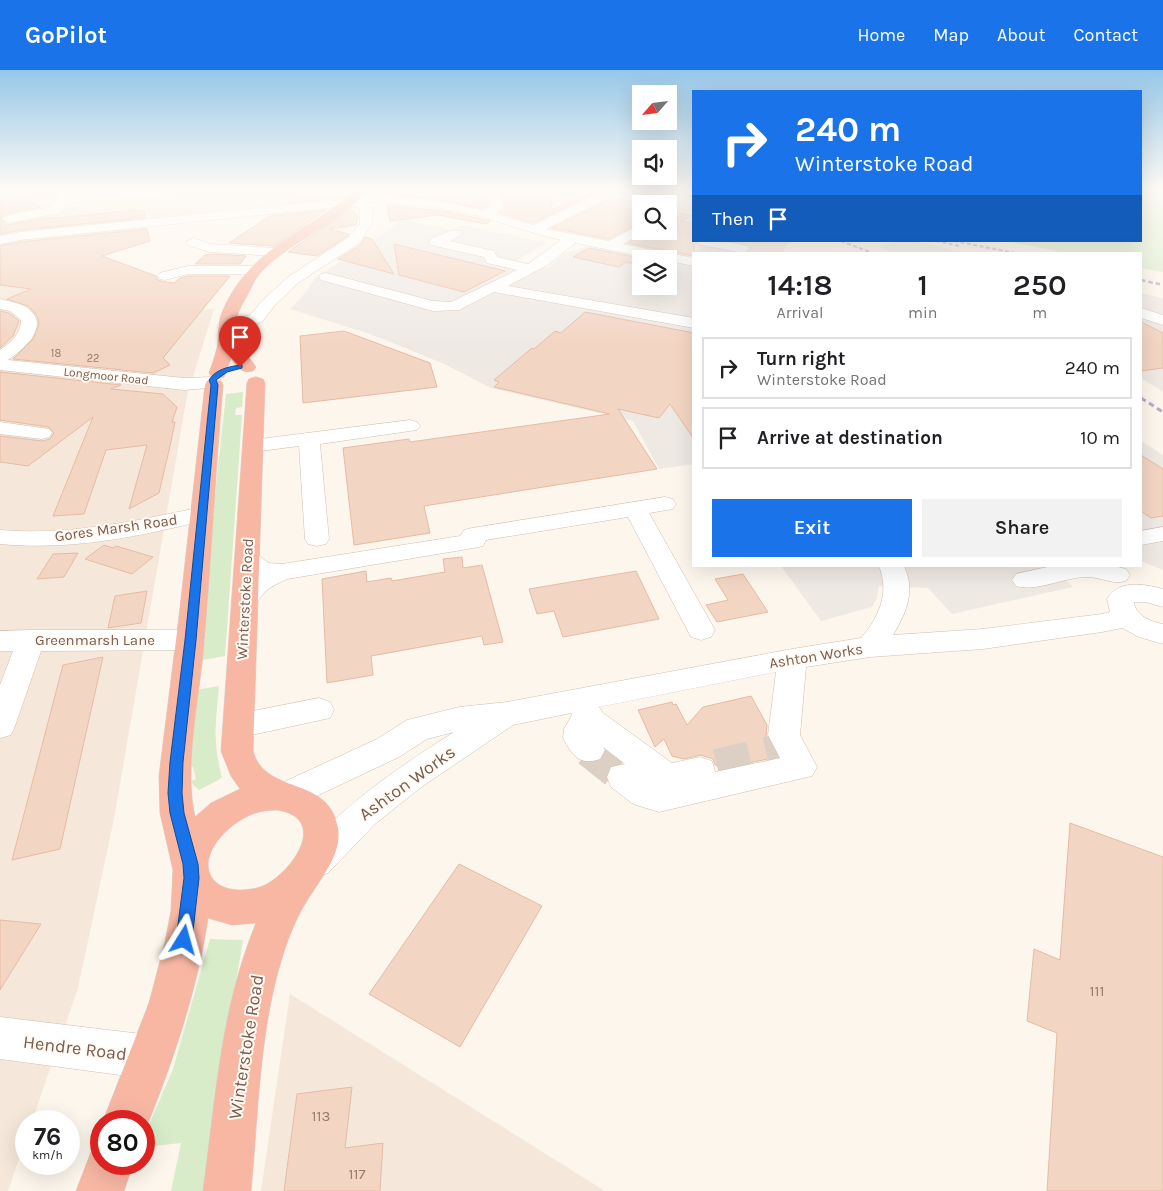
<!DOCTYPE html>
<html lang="en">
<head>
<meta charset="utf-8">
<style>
	:root { --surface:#fff; --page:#f2f2f2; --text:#202124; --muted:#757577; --line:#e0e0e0; --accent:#1a73e8 }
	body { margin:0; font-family:Karla,sans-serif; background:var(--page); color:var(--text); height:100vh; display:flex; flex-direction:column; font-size:19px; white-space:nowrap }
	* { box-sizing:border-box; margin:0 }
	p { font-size:16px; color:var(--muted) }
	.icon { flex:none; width:28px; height:28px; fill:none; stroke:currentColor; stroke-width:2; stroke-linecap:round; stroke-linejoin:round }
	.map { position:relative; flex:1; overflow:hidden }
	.drawer { position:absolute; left:692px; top:182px; width:450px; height:315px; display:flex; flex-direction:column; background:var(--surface); border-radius:0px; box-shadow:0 5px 20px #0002 }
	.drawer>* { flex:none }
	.top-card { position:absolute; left:692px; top:20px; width:450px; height:152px; border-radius:0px; box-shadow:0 5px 20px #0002; background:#1a73e8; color:#fff; overflow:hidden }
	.needle { width:32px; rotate:242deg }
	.fabs { position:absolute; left:632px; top:15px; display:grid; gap:10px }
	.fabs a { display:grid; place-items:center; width:45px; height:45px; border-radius:0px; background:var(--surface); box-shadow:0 5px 20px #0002; font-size:25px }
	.speed { position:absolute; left:15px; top:1040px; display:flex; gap:10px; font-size:25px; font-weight:700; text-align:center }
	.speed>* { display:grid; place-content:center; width:65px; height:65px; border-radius:50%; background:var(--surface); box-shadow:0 5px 20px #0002; line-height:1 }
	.speed small { font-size:12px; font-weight:400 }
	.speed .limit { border:8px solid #d22; background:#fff; color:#111 }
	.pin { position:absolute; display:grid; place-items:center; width:42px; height:42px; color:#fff; margin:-51px -21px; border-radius:50% 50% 50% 0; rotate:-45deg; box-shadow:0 0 5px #0007 }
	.pin .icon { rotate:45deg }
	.me { position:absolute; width:55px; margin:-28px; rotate:8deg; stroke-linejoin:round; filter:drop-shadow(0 0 4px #0008) }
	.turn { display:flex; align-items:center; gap:18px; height:105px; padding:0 20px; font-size:22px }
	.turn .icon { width:65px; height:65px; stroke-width:2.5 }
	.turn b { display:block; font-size:35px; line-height:42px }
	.then { display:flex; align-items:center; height:48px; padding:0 20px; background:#0003; gap:10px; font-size:19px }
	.eta { display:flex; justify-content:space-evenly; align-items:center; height:85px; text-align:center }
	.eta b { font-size:30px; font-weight:600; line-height:35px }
	.button { display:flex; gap:10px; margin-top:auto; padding:10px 20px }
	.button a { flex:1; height:58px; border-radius:0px; background:var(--accent); color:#fff; font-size:20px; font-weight:600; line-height:58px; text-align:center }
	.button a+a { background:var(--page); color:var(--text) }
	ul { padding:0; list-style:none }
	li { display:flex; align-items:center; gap:15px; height:62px; margin:0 10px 8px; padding:0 10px; border:2px solid var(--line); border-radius:0px }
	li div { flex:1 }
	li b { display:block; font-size:19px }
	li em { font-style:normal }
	header { display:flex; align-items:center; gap:30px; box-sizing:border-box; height:70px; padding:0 25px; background:var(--accent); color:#fff }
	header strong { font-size:24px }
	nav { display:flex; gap:28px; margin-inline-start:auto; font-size:18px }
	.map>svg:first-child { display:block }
</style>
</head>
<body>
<header>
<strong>GoPilot</strong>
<nav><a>Home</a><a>Map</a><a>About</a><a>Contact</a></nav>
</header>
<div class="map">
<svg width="1163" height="1121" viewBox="0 0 1163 1121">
	<rect width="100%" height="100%" fill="#fdf6ec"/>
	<path fill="#f5e8da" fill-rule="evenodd" d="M 0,119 L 137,119 L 132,125 L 192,119 L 314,119 L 304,120 L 311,131 L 33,161 L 0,166 Z
		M 518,119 L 600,119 L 694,136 L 694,171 L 790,171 L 781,184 L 694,184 L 694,187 L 662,183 L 547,160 L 515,149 L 510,143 L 562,124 L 549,120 L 517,122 ZM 641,134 L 669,134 L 669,161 L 641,161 Z
		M 147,156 L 148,166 L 56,191 L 173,240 L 214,239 L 187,326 L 114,749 L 78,918 L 32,1051 L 26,1051 L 26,1068 L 8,1121 L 0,1121 L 0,174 L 18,170 Z
		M 290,924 L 605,1121 L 261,1121 Z"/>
	<path fill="#efe9e4" d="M 401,149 L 450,160 L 462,155 L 546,173 L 514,192 L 548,198 L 563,184 L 590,176 L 657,189 L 641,189 L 641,216 L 669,216 L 669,191 L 694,196 L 694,394 L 659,399 L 633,351 L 491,318 L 444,294 L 398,275 L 367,263 L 290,239 L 306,222 L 316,207 L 387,161 Z
		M 896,171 L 910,171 L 933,175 L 967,184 L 895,184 L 880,177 Z
		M 1141,223 L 1163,228 L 1163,245 L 1141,237 Z
		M 1141,247 L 1163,253 L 1163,322 L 1141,308 Z
		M 1141,371 L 1163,385 L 1163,500 L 1141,491 Z
		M 781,496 L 1051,496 L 1073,517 L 952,544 L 928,518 L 879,516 L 877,528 L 872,537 L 821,551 Z"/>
	<path fill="#d8ecc9" d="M 1141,119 L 1163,119 L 1163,202 L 1141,198 L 1141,184 L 1070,184 L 1006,171 L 1141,171 Z
		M 243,322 L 242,337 L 236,338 L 235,345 L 242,345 L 225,586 L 197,591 L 226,324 Z
		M 219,616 C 216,651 212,671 222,707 L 220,709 L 199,720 L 194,716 L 191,711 L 196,709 L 193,697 L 189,697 L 196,620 Z
		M 210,869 L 243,870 L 219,1016 L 205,1121 L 171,1121 L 181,1073 L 144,1077 L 144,1066 L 173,999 Z"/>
	<path fill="#f3d5c3" stroke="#e6bba3" d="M 308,119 L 345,119 L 343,122 L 345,126 L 342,128 L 289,133 L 303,124 L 311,123 Z
		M 384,119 L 482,119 L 490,135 L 483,139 L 435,129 L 385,124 Z
		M 498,119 L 551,119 L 552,140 L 578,128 L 594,124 L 533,153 L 499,143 L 507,137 Z
		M 11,121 L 41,137 L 7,143 L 0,148 L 7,155 L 47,148 L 47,149 L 136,140 L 136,141 L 144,141 L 145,148 L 20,160 L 0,164 L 0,123 Z
		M 612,128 L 641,134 L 641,152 L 609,169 L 552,158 Z
		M 387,135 L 450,142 L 490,151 L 486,154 L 438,145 L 390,151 Z
		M 351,139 L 358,147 L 356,155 L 329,159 L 349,164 L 348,166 L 317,186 L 288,182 Z
		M 326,140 L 274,176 L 229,173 L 270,146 Z
		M 669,141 L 692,146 L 681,151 L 694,154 L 694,186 L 628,173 L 647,161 L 669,161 Z
		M 147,159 L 150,171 L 102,186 L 156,206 L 158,210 L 165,212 L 174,213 L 180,208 L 188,206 L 230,206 L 163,288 L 170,295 L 153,303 L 13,289 L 33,269 L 39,254 L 37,246 L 28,236 L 7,229 L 31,219 L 0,215 L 0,176 L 20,172 Z
		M 365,167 L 372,169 L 394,204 L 338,189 L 360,175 Z
		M 394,174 L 505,201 L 464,222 L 399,205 Z
		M 589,178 L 645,189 L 641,189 L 641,195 L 626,192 L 619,197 L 573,187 Z
		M 212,184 L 246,186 L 240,194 L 195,194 L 205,185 Z
		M 0,241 L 9,243 L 19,251 L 13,266 L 0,278 Z
		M 585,242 L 694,263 L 694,369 L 670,334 L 659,348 L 618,339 L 657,399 L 424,436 L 430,463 L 354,475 L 343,378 L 409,369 L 410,372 L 610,344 L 494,317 L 499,312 L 494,310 L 532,278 L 534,279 L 555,261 L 561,263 Z
		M 1141,252 L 1163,263 L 1163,298 L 1141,301 Z
		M 344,261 L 430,293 L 437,317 L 303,333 L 300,266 Z
		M 0,302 L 121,315 L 111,319 L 163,324 L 177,337 L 172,352 L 175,352 L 170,376 L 159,423 L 129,439 L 147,375 L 106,380 L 84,444 L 53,446 L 93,347 L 28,396 L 0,392 L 0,366 L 42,371 L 50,369 L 54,363 L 49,357 L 0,350 Z
		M 1141,385 L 1163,399 L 1163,446 L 1151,448 L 1141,441 Z
		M 104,475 L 113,478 L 116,476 L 153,487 L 132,504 L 85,489 Z
		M 78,483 L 64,507 L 37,509 L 53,484 Z
		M 462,487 L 463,498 L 482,495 L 503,572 L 484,575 L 482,566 L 371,586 L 373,605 L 327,613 L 322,509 L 366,501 L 367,512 L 391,508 L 392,511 L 445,502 L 443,489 Z
		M 636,501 L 659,549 L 563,567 L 554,541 L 537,544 L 529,519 Z
		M 743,504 L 768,542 L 717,552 L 706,535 L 728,530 L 715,509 Z
		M 147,521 L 141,553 L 108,558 L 115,526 Z
		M 103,587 L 60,779 L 12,790 L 63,595 Z
		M 751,626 L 767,655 L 766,666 L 777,687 L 725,698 L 715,695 L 713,689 L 701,685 L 683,689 L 672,686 L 664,669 L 655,677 L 638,640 L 672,632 L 673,635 L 676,634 L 687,655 L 703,637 Z
		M 1070,753 L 1163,787 L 1163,1121 L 1047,1121 L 1057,963 L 1027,951 L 1034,879 L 1060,890 Z
		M 459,794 L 542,836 L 460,977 L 369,924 Z
		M 0,850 L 41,854 L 0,920 Z
		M 352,1017 L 345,1078 L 383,1073 L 380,1121 L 284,1121 L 297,1024 Z"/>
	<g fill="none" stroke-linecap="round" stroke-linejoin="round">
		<path stroke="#dcd0c4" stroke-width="34" stroke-dasharray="34 17" stroke-linecap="butt" d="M 589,680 L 623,707
			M 717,696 L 783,680"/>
		<g stroke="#d1beb0" stroke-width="1">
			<path id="minor" d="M 155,119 L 205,119 L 199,122 L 67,133 L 60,143 L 56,144 L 8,153 L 2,149 L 8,145 L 52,137 L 61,125 L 65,123 L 70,126 Z
				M 484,119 L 496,119 L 505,137 L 495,144 L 533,155 L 600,123 L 592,121 L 590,119 L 612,119 L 671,131 L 673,134 L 669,137 L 669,134 L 649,134 L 612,126 L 546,159 L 609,171 L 641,154 L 641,161 L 645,161 L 623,174 L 694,188 L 694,196 L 669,191 L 669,189 L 656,189 L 575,173 L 549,194 L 508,216 L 694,248 L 694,258 L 494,222 L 459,240 L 433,241 L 321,210 L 319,207 L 321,204 L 326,203 L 433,231 L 451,232 L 517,200 L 487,193 L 484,187 L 431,175 L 429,172 L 431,169 L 450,161 L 460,161 L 462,164 L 450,171 L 494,181 L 497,187 L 528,194 L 561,170 C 528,163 496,149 462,142 C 432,136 398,133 367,132 L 372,138 L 372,154 L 359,173 L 298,213 L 275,235 L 262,252 L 225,261 L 219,259 L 217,256 L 219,253 L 250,245 L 264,229 L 288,207 L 349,167 L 360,154 L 360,138 L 346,136 L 20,170 L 0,174 L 0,166 L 20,162 L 349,129 L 350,126 L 354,124 C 396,126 442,129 483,141 L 492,136 Z
				M 193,168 L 211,174 L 275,178 L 282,182 L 275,186 L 209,182 L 188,175 L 186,172 Z
				M 695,171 L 723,171 L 748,176 L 750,179 L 743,183 L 701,175 Z
				M 188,196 L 255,196 L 260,197 L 262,200 L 260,203 L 255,204 L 188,204 L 165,210 L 160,209 L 158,206 L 160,203 Z
				M 0,229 C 10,232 23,233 30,240 C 50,258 22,280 8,290 L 184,308 L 213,307 L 220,309 L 222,313 L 220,317 L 184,320 L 0,300 L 0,280 C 11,272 21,264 21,250 L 10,241 L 0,239 Z
				M 1141,238 L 1163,245 L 1163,255 L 1141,248 Z
				M 410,350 L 417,352 L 420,356 L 417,360 L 320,374 L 329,469 L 326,474 L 317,476 L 308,474 L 305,469 L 299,376 L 253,382 L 246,380 L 243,376 L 246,372 L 253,370 Z
				M 0,352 L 49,359 L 52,363 L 49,367 L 42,369 L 0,364 Z
				M 665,427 L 673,429 L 676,434 L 673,439 L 649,443 L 715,560 L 711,567 L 701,570 L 691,567 L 628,447 L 486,470 L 483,476 L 474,478 L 287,509 C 279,513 271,516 265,522 C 254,534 255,543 236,537 L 232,531 L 244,514 L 253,506 L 246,501 L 235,486 L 238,481 C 257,476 255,485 269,493 L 282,494 L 460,466 L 464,460 L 472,458 Z
				M 202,437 L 210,439 L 214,444 L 210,449 C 142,466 71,481 0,474 L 0,460 C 69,466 135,451 202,437 Z
				M 1163,457 L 1163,471 L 1141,475 L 1141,461 Z
				M 879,496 L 904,496 C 916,522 906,543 893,565 L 983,559 L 1102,544 L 1110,542 L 1107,529 C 1119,509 1144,514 1163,519 L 1163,537 L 1146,532 L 1134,532 C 1135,545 1151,552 1163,554 L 1163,574 L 1139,567 L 1122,558 L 1102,562 L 983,579 L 870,587 L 806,597 L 800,665 L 817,697 L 812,706 L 659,742 L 633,734 L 611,717 L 607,707 L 611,697 L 625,694 L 603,677 L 605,680 L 600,689 C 579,696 573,686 563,668 L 564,659 L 572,645 L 571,643 L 513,655 L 420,718 L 375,754 L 328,803 L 315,807 L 302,803 L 297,791 C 304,775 317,765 330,754 C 368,718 410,690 454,662 L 427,669 L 399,687 L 285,741 L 273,737 L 268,727 L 273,717 L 377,669 L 407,650 L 459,637 L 507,632 L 792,579 L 861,568 C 879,547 890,523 879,496 ZM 776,602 L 768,665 L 780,688 L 715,702 L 712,691 L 700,687 L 672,693 L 603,643 L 599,637 Z
				M 1052,496 L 1114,496 L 1126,499 L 1130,505 L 1126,511 C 1112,515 1101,507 1087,507 C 1064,507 1038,522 1016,516 L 1012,510 L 1016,504 Z
				M 31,560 L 191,560 L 201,563 L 205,570 L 201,577 L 191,580 L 41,581 L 15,656 L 11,665 L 0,668 L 0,615 L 13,581 L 0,581 L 0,561 Z
				M 319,628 L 330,632 L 334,640 L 330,648 L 238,668 L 227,665 L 223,656 L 227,647 L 238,644 Z
				M 0,947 L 150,965 L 165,972 L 172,987 L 165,1002 L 150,1009 L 0,989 Z"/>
		</g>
		<g stroke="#dad1cd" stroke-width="1">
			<path id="highway" d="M 356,119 L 368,119 C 340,155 293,169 262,201 C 256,207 252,216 248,224 C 237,243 233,252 234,274 C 243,280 250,288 256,297 L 253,301 C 241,304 238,297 231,288 L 224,307 L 218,308 L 212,307 L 209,303 C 212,295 215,286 217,278 C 220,263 216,256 223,240 C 251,176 308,163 356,119 Z
				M 256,307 L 263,309 L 265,313 L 253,681 C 265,726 328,704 338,758 C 342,782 324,804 312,823 C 302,837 294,854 288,870 C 259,950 259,1037 251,1121 L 203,1121 C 216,1027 220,942 256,853 L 232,855 L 208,848 C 197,922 172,994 144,1063 L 144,1051 L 103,1051 L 149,933 L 165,872 L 171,841 L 173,800 L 160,743 L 159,706 L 180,538 L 205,315 L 207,311 L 214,309 L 221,311 L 223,315 C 215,405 211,495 203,584 C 198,633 184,700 195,747 L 211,733 L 240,719 L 231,706 L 221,681 L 247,313 L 249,309 ZM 278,740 C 329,749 293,801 265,815 C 257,819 247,820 238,820 C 212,819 200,799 214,776 C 222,763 235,752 248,746 C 258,741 267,740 278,740 Z
				M 101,1074 L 101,1094 L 133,1094 L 124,1121 L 76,1121 L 93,1077 Z"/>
		</g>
		<use href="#minor" fill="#fff" fill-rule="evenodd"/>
		<use href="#highway" fill="#f7b7a3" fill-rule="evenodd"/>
		<path stroke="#b9a8c9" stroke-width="2" stroke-dasharray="4 2.5" stroke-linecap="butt" d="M 657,119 L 694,127
			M 841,171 L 875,184
			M 936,171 L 959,176
			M 954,171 L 1020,184"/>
		<path stroke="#b9a8c9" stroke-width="2.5" stroke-dasharray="4.5 3" stroke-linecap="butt" d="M 1141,210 L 1163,215"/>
		<path stroke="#b9a8c9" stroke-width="3" stroke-dasharray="5.5 4" stroke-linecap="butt" d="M 1141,328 L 1163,342"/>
	</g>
	<linearGradient id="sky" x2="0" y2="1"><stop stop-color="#97c7e8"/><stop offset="0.43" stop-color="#fefbf6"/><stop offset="1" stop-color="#fefbf6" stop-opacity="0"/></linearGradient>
	<rect width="1163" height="276" fill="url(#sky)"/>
	<path fill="#1a73e8" stroke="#114b97" d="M 240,295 L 242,295 L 242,298 L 227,302 L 216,310 L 218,315 L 196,570 L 183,692 L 182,723 L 184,743 L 198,794 L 199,808 L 192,870 L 190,875 L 184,878 L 179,875 L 176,870 L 184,808 L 183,794 L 170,743 L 168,723 L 170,692 L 185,570 L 211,315 L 209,310 C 216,299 228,297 240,295 Z"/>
	<g text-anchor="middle" stroke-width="4" stroke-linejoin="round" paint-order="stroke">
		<g font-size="11" fill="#987a6a">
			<text x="56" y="287">18</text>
			<text x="93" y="292">22</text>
		</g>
		<g font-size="12" fill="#7a5c4d" stroke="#fffaf3">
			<text transform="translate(106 306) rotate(6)" y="4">Longmoor Road</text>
		</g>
		<g font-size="15" fill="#7a5c4d" stroke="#fffaf3">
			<text transform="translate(116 458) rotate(-8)" y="5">Gores Marsh Road</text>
			<text transform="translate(245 529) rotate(-87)" y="5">Winterstoke Road</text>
			<text x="95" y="575">Greenmarsh Lane</text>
			<text transform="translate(816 586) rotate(-9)" y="5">Ashton Works</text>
		</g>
		<g font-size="15" fill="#987a6a">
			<text x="1097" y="926">111</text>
			<text x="321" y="1051">113</text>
			<text x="357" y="1109">117</text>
		</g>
		<g font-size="18" fill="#7a5c4d" stroke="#fffaf3">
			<text transform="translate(407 713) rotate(-36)" y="6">Ashton Works</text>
			<text transform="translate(246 977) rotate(-81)" y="6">Winterstoke Road</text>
			<text transform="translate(75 978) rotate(7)" y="6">Hendre Road</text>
		</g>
	</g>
</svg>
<div class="fabs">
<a><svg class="needle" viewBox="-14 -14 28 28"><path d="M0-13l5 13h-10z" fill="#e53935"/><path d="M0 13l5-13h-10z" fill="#757577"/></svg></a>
<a><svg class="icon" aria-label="sound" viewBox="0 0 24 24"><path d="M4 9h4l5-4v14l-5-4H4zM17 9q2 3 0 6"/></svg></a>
<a><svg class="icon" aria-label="search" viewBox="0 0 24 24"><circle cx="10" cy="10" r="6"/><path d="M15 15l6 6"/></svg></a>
<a><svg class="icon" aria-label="layers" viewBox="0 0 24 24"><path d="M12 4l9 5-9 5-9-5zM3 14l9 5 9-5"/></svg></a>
</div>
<div class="speed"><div>76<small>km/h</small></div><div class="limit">80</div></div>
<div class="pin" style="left:240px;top:297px;background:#d93025"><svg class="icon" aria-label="arrive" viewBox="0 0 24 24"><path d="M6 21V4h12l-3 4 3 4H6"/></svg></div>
<svg class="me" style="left:184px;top:870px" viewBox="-20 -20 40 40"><path d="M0-17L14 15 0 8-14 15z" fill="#1a73e8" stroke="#fff" stroke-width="4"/></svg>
<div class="top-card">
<div class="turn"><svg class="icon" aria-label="right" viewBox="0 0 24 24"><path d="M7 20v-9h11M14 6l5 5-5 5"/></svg><div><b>240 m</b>Winterstoke Road</div></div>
<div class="then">Then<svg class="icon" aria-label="arrive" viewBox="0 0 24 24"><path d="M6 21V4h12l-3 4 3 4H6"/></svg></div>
</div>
<section class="drawer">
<div class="eta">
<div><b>14:18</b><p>Arrival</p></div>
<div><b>1</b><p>min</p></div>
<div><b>250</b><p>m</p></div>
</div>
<ul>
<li><svg class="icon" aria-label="right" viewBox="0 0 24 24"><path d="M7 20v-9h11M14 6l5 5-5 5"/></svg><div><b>Turn right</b><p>Winterstoke Road</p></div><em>240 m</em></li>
<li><svg class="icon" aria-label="arrive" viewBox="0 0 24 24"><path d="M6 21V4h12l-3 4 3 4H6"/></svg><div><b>Arrive at destination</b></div><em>10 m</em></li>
</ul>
<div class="button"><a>Exit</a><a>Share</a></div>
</section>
</div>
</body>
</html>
